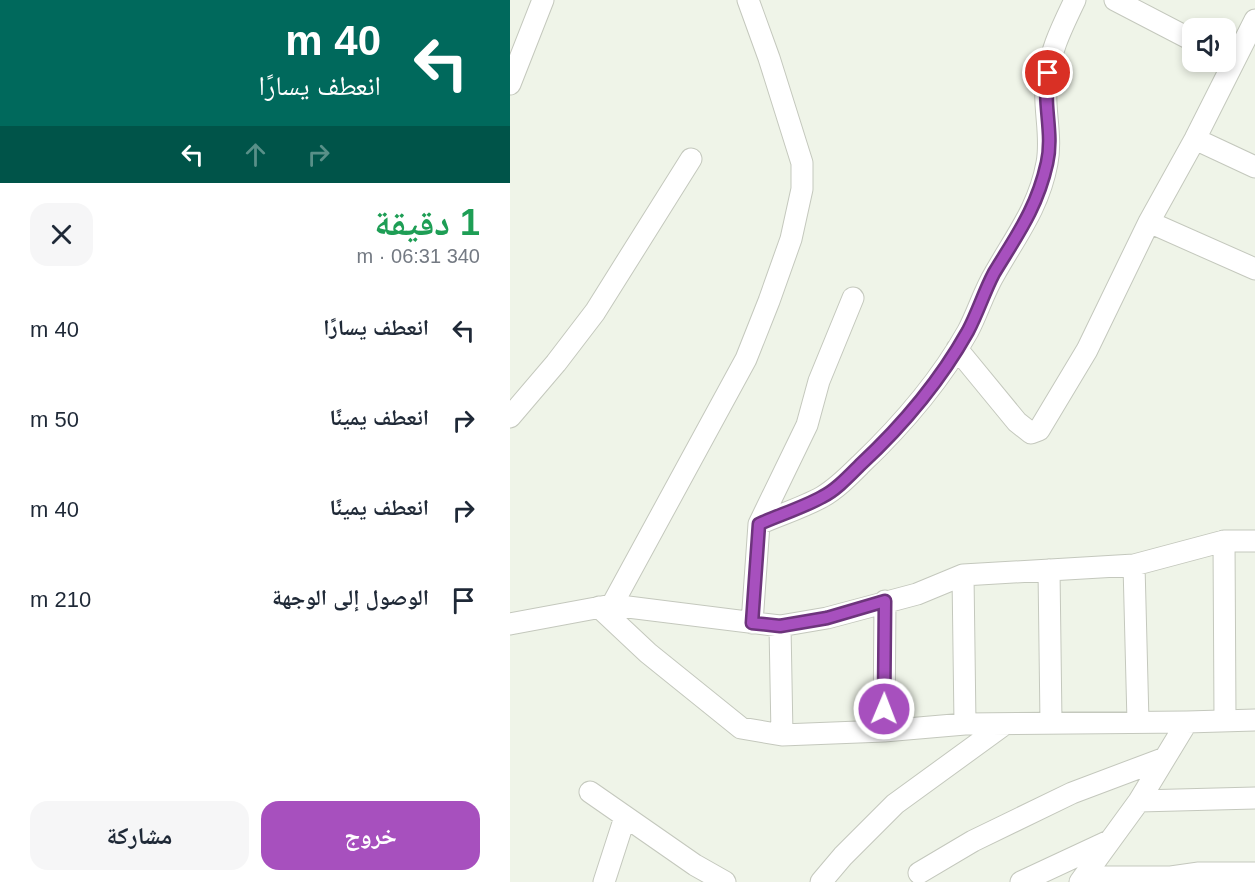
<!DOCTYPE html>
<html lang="ar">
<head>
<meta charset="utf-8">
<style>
	:root { --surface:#fff; --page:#f6f6f7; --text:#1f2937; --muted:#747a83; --accent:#a750be }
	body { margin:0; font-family:Helvetica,"Noto Naskh Arabic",sans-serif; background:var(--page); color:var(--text); direction:rtl; height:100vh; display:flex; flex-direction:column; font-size:22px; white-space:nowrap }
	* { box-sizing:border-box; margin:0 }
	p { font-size:20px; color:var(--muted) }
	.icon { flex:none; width:33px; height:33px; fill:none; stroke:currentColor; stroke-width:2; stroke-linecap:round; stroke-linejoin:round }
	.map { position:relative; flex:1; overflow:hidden; direction:ltr }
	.drawer { display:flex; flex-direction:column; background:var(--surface); width:510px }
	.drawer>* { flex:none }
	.guide { background:#00695c; color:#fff; overflow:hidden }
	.controls { position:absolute; left:672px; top:18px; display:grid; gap:12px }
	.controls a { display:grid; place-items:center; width:54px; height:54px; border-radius:12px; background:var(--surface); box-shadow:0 3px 9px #0003; font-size:30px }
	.pin { position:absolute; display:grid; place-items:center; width:51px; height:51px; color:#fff; margin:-26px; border:3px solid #fff; border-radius:50%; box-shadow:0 2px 6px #0007 }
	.me { position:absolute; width:66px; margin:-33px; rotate:1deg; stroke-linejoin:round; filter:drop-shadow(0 0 4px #0008) }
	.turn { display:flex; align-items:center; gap:21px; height:126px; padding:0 30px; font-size:27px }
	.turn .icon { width:78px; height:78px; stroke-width:2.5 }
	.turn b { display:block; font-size:42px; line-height:51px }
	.lanes { display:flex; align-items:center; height:57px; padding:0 30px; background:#0003; justify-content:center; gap:30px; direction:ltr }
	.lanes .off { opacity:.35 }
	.round { display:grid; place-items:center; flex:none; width:63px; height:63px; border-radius:18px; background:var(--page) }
	.summary { display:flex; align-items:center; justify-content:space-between; height:102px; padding:0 30px }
	h1 { font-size:36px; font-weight:800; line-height:45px; color:#1e9e55 }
	.action { display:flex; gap:12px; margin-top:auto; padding:12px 30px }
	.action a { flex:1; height:69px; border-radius:18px; background:var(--accent); color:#fff; font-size:24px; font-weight:800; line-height:69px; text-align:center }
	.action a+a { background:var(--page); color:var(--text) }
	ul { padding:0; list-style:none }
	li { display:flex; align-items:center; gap:18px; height:90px; padding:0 30px }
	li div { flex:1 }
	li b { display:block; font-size:22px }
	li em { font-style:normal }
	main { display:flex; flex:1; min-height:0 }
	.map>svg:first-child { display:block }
</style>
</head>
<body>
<main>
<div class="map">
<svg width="745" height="882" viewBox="0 0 745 882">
	<rect width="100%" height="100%" fill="#eff4e8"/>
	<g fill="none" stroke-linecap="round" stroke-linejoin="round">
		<g stroke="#c4c8bd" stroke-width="23">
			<path id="minor" d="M 605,0 L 682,40
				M 0,84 L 33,0
				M 685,139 L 745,167
				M 639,222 L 745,269
				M 447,349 L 507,422 L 521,433 L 529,430 L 577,350 L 639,222 L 685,139 L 745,20
				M 0,417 L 46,363 L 85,312 L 181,159
				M 249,524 C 269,515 292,508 312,497 C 326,489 338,477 350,465 C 391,426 430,381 458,331 C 468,312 474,291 485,273 C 506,236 529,207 537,163 C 542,137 534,111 536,86 C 538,55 552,27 565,0
				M 714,541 L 715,719
				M 624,565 L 628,722
				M 539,570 L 541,723
				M 453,575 L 455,724
				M 102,605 L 236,359 L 259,301 L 281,239 L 292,189 L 292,163 L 259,58 L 238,0
				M 89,607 L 138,653 L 231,728 L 272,735 L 374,731 L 455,724 L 677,722 L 745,720
				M 242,623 L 249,524 L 297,425 L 309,381 L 343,298
				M 0,624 L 102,605 L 270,626 L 317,618 L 407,594 L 453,575 L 624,565 L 714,541 L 745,541
				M 270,626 L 272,735
				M 374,731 L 375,601
				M 80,792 L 185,865 L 215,882
				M 629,801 L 745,798
				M 409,873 L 463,841 L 562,793 L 655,758
				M 574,877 L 661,877 L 689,873 L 745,873
				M 94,882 L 115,817
				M 311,882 L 333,856 L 385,804 L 495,724
				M 511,882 L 599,841
				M 570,882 L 629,801 L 677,722"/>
		</g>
		<use href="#minor" stroke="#fff" stroke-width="21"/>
	</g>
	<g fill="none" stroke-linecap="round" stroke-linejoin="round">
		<g stroke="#6d347c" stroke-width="15">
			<path id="route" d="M 374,709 L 375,601 L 317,618 L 270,626 L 242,623 L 249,524 C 269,515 292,508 312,497 C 326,490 338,477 350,465 C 391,427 430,381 458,331 C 468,312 474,292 484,273 C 507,235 527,208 537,163 C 544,133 532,102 538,73"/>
		</g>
		<use href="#route" stroke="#a750be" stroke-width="10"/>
	</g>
</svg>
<div class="controls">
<a><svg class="icon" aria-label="sound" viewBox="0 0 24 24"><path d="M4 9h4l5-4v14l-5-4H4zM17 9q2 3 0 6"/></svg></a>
</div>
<div class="pin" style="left:538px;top:73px;background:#d93025"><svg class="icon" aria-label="arrive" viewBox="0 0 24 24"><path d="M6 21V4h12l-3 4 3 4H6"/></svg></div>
<svg class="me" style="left:374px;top:709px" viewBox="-20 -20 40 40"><circle r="17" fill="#a750be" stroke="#fff" stroke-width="3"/><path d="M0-11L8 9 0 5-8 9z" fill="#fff"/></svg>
</div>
<section class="drawer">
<div class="guide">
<div class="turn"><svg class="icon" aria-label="left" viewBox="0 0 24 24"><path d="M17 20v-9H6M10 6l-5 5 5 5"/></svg><div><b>40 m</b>انعطف يسارًا</div></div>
<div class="lanes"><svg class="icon" aria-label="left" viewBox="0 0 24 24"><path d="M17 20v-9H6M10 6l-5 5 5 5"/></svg><svg class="icon off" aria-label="ahead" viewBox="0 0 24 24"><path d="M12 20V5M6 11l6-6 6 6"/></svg><svg class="icon off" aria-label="right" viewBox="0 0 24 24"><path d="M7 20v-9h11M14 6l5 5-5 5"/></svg></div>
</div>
<div class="summary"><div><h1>1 دقيقة</h1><p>340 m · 06:31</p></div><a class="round"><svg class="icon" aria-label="close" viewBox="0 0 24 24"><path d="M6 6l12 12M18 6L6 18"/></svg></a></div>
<ul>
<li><svg class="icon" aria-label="left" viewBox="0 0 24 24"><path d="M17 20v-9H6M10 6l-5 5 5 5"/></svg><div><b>انعطف يسارًا</b></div><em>40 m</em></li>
<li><svg class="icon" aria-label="right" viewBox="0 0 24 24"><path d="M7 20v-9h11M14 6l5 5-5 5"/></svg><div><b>انعطف يمينًا</b></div><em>50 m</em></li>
<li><svg class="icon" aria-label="right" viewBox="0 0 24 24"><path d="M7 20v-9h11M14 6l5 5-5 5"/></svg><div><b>انعطف يمينًا</b></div><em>40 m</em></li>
<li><svg class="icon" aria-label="arrive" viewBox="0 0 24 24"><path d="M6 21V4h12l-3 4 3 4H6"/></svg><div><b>الوصول إلى الوجهة</b></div><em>210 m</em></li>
</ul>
<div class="action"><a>خروج</a><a>مشاركة</a></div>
</section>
</main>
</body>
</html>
